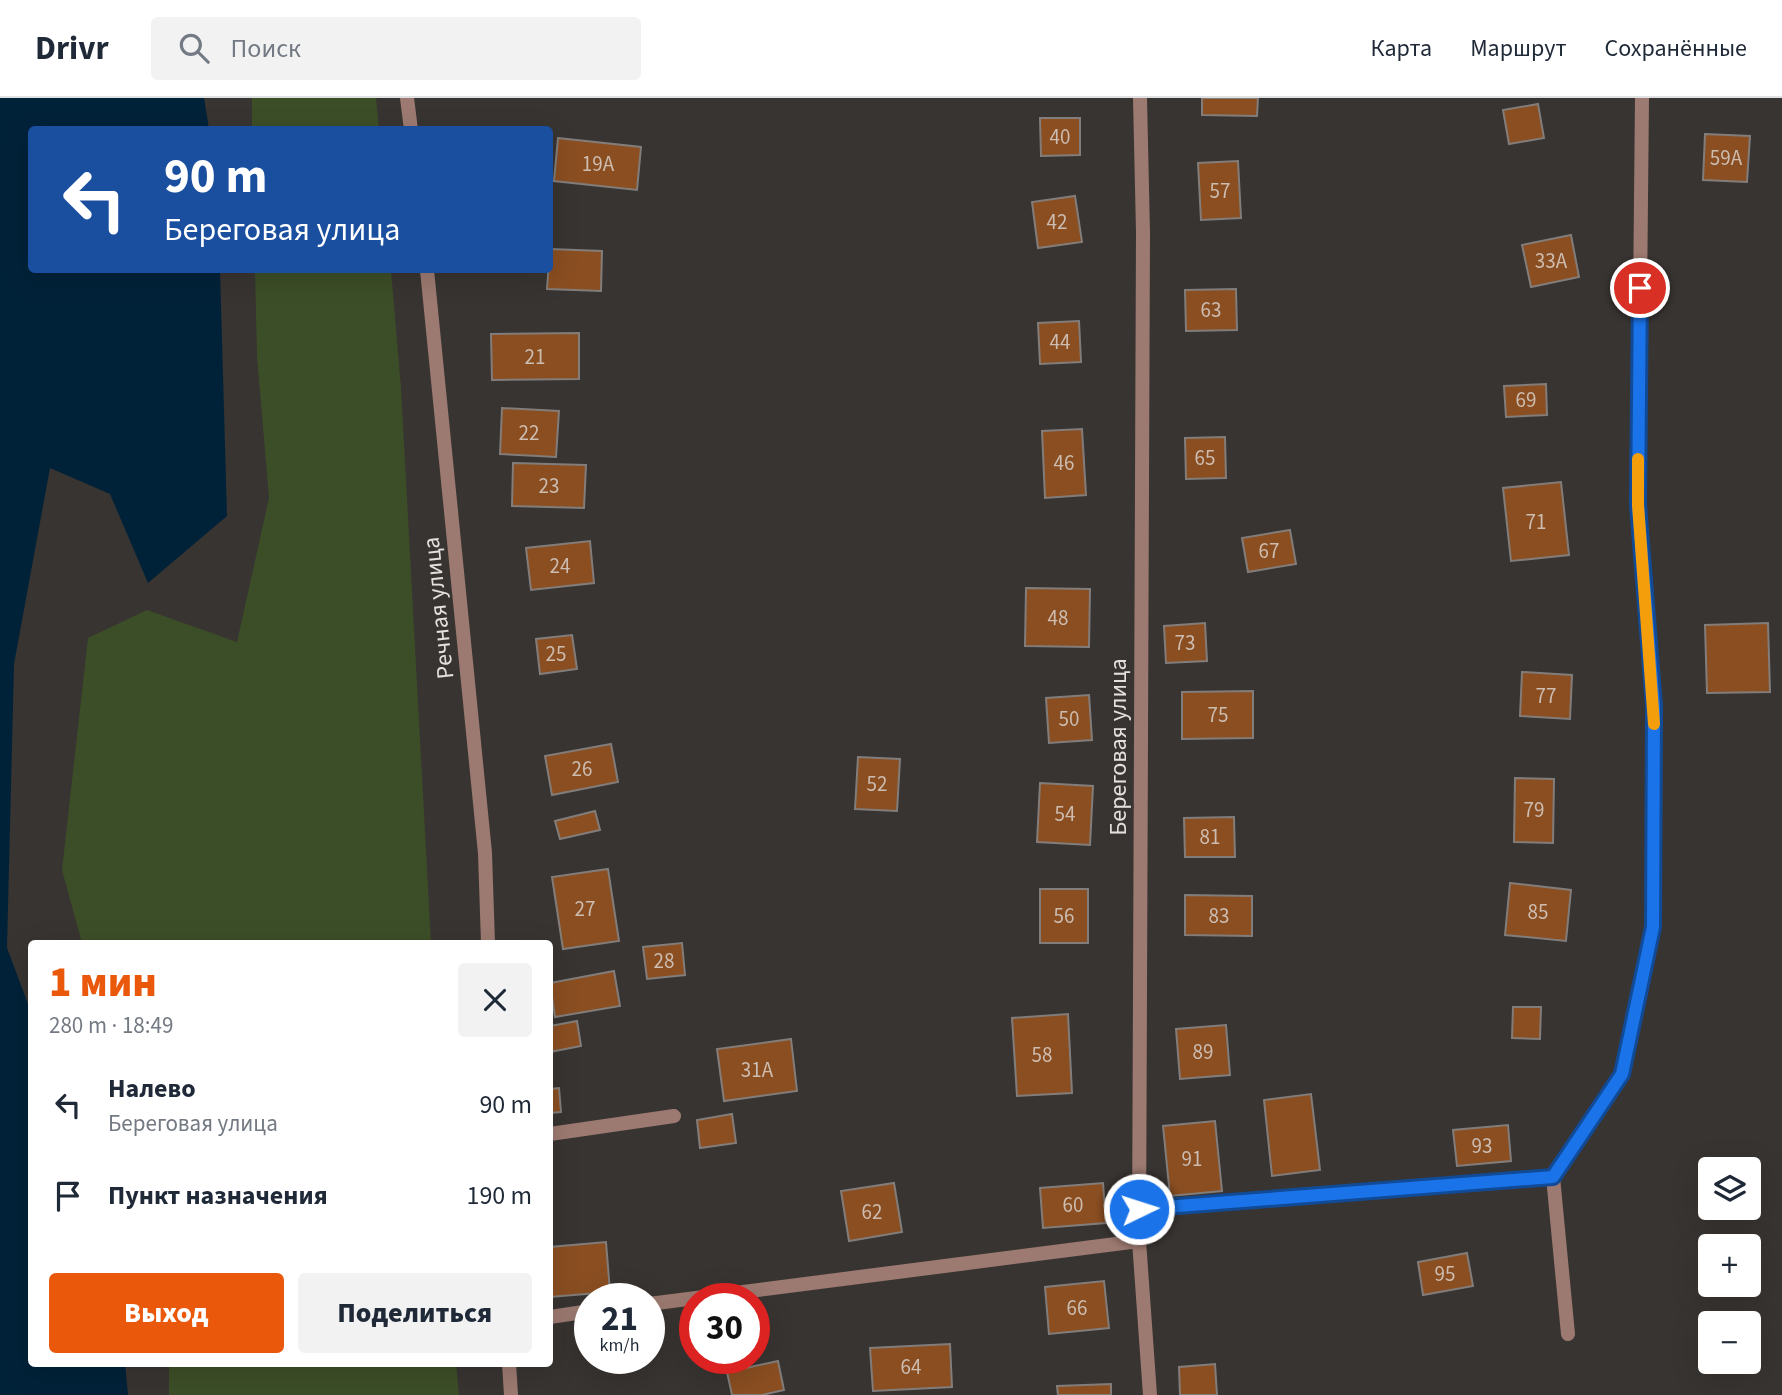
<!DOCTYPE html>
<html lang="ru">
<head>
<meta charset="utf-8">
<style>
	:root { --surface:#fff; --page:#f2f2f3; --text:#1f2937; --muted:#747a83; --line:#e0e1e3; --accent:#ea580c }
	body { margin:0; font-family:"Source Sans 3",sans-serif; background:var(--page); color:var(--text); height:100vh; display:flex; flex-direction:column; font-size:26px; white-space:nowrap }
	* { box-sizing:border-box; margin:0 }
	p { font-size:23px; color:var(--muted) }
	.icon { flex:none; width:38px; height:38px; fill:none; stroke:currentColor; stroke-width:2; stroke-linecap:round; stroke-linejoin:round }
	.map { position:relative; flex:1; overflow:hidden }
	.sheet { position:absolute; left:28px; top:842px; width:525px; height:427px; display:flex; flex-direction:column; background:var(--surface); border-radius:7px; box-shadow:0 7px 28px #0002 }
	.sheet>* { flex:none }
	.banner { position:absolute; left:28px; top:28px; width:525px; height:147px; border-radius:7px; box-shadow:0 7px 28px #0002; background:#1a4fa0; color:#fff; overflow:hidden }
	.fabs { position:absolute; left:1698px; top:1059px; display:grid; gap:14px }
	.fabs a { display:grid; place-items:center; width:63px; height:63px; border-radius:7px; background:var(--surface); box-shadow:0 7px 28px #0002; font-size:35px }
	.speed { position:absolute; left:574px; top:1185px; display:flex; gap:14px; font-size:35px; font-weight:700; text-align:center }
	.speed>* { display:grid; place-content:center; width:91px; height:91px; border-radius:50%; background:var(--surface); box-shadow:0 7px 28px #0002; line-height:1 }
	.speed small { font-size:18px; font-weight:400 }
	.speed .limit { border:10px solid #d22; background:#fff; color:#111 }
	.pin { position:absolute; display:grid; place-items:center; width:60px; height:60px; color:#fff; margin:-30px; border:4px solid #fff; border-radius:50%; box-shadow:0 2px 7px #0007 }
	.me { position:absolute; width:77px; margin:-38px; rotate:86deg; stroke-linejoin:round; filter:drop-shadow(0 0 5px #0008) }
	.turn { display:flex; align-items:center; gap:24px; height:147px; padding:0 21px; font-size:32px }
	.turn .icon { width:91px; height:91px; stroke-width:2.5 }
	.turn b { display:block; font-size:49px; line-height:60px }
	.round { display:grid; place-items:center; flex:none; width:74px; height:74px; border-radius:7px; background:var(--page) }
	.headline { display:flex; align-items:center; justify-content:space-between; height:119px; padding:0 21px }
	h1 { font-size:42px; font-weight:800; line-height:52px; color:var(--accent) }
	.cta { display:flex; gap:14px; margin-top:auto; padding:14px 21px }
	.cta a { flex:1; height:80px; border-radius:7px; background:var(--accent); color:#fff; font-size:28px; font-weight:800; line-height:80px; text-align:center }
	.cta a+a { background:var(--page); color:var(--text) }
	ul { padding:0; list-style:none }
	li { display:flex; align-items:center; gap:21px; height:91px; padding:0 21px }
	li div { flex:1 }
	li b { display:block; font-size:26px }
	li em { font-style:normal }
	header { display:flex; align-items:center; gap:42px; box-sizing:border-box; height:98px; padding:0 35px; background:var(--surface); border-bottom:2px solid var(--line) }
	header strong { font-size:33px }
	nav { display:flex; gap:38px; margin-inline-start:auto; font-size:24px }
	.search { width:490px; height:63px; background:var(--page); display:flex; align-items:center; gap:18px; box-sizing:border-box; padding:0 24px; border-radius:7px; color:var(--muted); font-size:26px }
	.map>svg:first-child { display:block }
</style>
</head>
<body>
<header>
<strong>Drivr</strong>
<div class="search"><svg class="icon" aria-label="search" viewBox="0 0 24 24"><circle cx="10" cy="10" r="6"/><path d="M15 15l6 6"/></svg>Поиск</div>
<nav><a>Карта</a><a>Маршрут</a><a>Сохранённые</a></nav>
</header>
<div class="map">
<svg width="1782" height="1297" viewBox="0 0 1782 1297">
	<rect width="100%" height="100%" fill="#383431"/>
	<path fill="#3c4e27" d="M 252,0 L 376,0 L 379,31 L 252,31 Z
		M 255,172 L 391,172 L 401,290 L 431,845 L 82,845 L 62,772 L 88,540 L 147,512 L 237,544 L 269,400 L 257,258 Z
		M 169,1265 L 456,1265 L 459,1297 L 169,1297 Z"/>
	<path fill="#002239" d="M 0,0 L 204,0 L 209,31 L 32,32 L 32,172 L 220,172 L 227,418 L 148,485 L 110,396 L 50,370 L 14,566 L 7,850 L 31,914 L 32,1265 L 125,1265 L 128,1297 L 0,1297 Z"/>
	<path fill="#8a4e21" stroke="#827d7a" stroke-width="2" d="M 1202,0 L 1258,0 L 1257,18 L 1202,17 Z
		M 1538,6 L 1544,40 L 1509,46 L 1503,12 Z
		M 1040,20 L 1080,20 L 1080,57 L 1041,58 Z
		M 1705,36 L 1750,38 L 1747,84 L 1703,82 Z
		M 558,40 L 641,49 L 637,92 L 554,83 Z
		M 1238,63 L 1241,120 L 1201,122 L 1198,65 Z
		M 1075,98 L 1082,144 L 1038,150 L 1032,104 Z
		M 1571,137 L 1579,179 L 1531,189 L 1522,147 Z
		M 550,151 L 602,153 L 601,193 L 547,191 Z
		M 1236,191 L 1237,232 L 1186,233 L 1185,192 Z
		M 1079,223 L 1081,264 L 1040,266 L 1038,225 Z
		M 579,235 L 579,281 L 492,282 L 491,236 Z
		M 1546,286 L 1547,317 L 1506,319 L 1504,288 Z
		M 502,310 L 559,313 L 556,359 L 500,356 Z
		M 1082,331 L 1086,397 L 1045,400 L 1042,333 Z
		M 1225,339 L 1226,380 L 1186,381 L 1185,340 Z
		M 513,365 L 586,367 L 584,410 L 512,408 Z
		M 1561,384 L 1569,457 L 1511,463 L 1503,390 Z
		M 1290,432 L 1296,466 L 1248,474 L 1242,440 Z
		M 590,443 L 594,485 L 531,492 L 526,450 Z
		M 1026,490 L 1090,491 L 1089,549 L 1025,548 Z
		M 1205,525 L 1207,563 L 1166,565 L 1164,528 Z
		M 1768,525 L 1770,594 L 1707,595 L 1705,527 Z
		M 572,537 L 577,571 L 540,576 L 536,541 Z
		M 1522,574 L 1572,577 L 1570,621 L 1520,618 Z
		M 1253,593 L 1253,640 L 1182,641 L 1182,594 Z
		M 1089,597 L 1092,642 L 1049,645 L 1046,600 Z
		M 611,646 L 618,684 L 552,697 L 545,658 Z
		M 858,659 L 900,661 L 897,713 L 855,711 Z
		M 1515,680 L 1554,681 L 1553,745 L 1514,744 Z
		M 1040,685 L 1093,688 L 1090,747 L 1037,744 Z
		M 595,713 L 600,732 L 560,741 L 555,723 Z
		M 1234,719 L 1235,759 L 1185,759 L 1184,720 Z
		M 608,771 L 619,843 L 563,851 L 552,779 Z
		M 1510,785 L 1571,792 L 1566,843 L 1505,837 Z
		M 1040,791 L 1088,791 L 1088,845 L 1040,845 Z
		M 1185,797 L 1252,798 L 1252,838 L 1185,837 Z
		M 682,845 L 685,877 L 647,881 L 643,849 Z
		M 614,873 L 620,908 L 555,919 L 550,885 Z
		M 1513,909 L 1541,909 L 1540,941 L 1512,940 Z
		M 1068,916 L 1072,995 L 1017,998 L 1012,920 Z
		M 577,923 L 581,948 L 550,954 L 550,928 Z
		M 1226,927 L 1230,977 L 1180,981 L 1176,931 Z
		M 791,941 L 797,993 L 724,1003 L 717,951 Z
		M 559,990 L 561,1014 L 550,1015 L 550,991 Z
		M 1311,996 L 1320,1072 L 1272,1078 L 1264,1002 Z
		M 732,1016 L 736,1045 L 700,1050 L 697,1022 Z
		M 1215,1023 L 1222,1093 L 1170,1098 L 1163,1028 Z
		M 1508,1027 L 1511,1063 L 1457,1068 L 1453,1032 Z
		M 894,1085 L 902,1134 L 849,1143 L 841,1093 Z
		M 1103,1085 L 1106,1125 L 1043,1130 L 1040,1090 Z
		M 606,1144 L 610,1194 L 550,1199 L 550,1149 Z
		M 1467,1155 L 1473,1188 L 1423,1197 L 1418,1164 Z
		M 1104,1183 L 1109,1230 L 1049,1236 L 1045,1189 Z
		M 950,1246 L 952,1289 L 873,1293 L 870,1250 Z
		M 778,1263 L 784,1292 L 762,1297 L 732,1297 L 727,1274 Z
		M 1215,1266 L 1217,1297 L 1180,1297 L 1179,1269 Z
		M 1111,1286 L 1111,1297 L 1058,1297 L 1057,1288 Z"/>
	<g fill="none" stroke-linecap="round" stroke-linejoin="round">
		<path stroke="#9c7a71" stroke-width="14" d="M 1553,1079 L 1568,1236"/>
		<path stroke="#9c7a71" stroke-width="14" d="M 407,0 L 411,32
			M 1140,0 L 1143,134 L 1139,1143 L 1150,1297
			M 427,172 L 485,755 L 488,845
			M 550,1036 L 674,1018
			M 1139,1111 L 1553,1079 L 1622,976 L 1653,829 L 1654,608 L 1638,406 L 1642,0
			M 649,1206 L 1139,1143
			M 550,1219 L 590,1213
			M 509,1265 L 511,1297"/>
	</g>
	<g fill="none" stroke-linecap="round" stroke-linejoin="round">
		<g stroke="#114b97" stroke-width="18">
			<path id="route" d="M 1139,1111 L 1553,1079 L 1622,976 L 1653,829 L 1654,608 L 1638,407 L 1640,190"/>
		</g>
		<use href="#route" stroke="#1a73e8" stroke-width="12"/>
		<path stroke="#f59e0b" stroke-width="12" d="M 1638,361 L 1638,407 L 1654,626"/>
	</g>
	<g text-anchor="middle" stroke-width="5" stroke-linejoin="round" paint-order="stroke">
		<g font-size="21" fill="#cdbcb0">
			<text x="1060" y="46">40</text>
			<text x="1726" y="67">59А</text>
			<text x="598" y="73">19А</text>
			<text x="1220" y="100">57</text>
			<text x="1057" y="131">42</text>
			<text x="1551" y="170">33А</text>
			<text x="1211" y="219">63</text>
			<text x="1060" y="251">44</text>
			<text x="535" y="266">21</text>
			<text x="1526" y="309">69</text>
			<text x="529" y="342">22</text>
			<text x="1205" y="367">65</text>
			<text x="1064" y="372">46</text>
			<text x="549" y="395">23</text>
			<text x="1536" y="431">71</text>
			<text x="1269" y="460">67</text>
			<text x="560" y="475">24</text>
			<text x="1058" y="527">48</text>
			<text x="1185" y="552">73</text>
			<text x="556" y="563">25</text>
			<text x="1546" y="605">77</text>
			<text x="1218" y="624">75</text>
			<text x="1069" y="628">50</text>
			<text x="582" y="678">26</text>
			<text x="877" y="693">52</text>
			<text x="1534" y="719">79</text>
			<text x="1065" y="723">54</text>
			<text x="1210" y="746">81</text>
			<text x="585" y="818">27</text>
			<text x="1538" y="821">85</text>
			<text x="1064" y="825">56</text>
			<text x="1219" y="825">83</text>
			<text x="664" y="870">28</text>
			<text x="1203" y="961">89</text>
			<text x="1042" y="964">58</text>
			<text x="757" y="979">31А</text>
			<text x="1482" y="1055">93</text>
			<text x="1192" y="1068">91</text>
			<text x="1073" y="1114">60</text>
			<text x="872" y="1121">62</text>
			<text x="1445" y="1183">95</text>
			<text x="1077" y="1217">66</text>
			<text x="911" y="1276">64</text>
		</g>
		<g font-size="24" fill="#e3e0df" stroke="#383431">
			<text transform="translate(438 510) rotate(-96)" y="8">Речная улица</text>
			<text transform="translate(1118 649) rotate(-90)" y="8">Береговая улица</text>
		</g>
	</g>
</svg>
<div class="fabs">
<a><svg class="icon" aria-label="layers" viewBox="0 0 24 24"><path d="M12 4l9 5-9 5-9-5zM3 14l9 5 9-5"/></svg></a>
<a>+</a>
<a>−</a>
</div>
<div class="speed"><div>21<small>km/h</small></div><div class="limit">30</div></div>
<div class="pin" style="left:1640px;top:190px;background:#d93025"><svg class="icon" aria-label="arrive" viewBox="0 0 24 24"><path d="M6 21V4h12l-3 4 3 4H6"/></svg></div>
<svg class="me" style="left:1139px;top:1111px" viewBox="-20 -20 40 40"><circle r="17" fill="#1a73e8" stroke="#fff" stroke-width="3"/><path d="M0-11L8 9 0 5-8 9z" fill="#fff"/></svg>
<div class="banner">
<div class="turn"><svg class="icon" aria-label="left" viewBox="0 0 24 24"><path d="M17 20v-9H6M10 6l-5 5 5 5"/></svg><div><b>90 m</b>Береговая улица</div></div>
</div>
<section class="sheet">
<div class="headline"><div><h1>1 мин</h1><p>280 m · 18:49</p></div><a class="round"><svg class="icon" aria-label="close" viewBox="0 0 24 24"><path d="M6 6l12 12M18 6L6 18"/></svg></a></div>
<ul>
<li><svg class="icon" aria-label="left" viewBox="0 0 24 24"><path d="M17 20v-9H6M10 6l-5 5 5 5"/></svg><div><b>Налево</b><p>Береговая улица</p></div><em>90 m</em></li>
<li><svg class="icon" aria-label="arrive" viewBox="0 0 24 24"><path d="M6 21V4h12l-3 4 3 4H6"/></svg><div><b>Пункт назначения</b></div><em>190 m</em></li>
</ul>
<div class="cta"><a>Выход</a><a>Поделиться</a></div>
</section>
</div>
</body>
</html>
